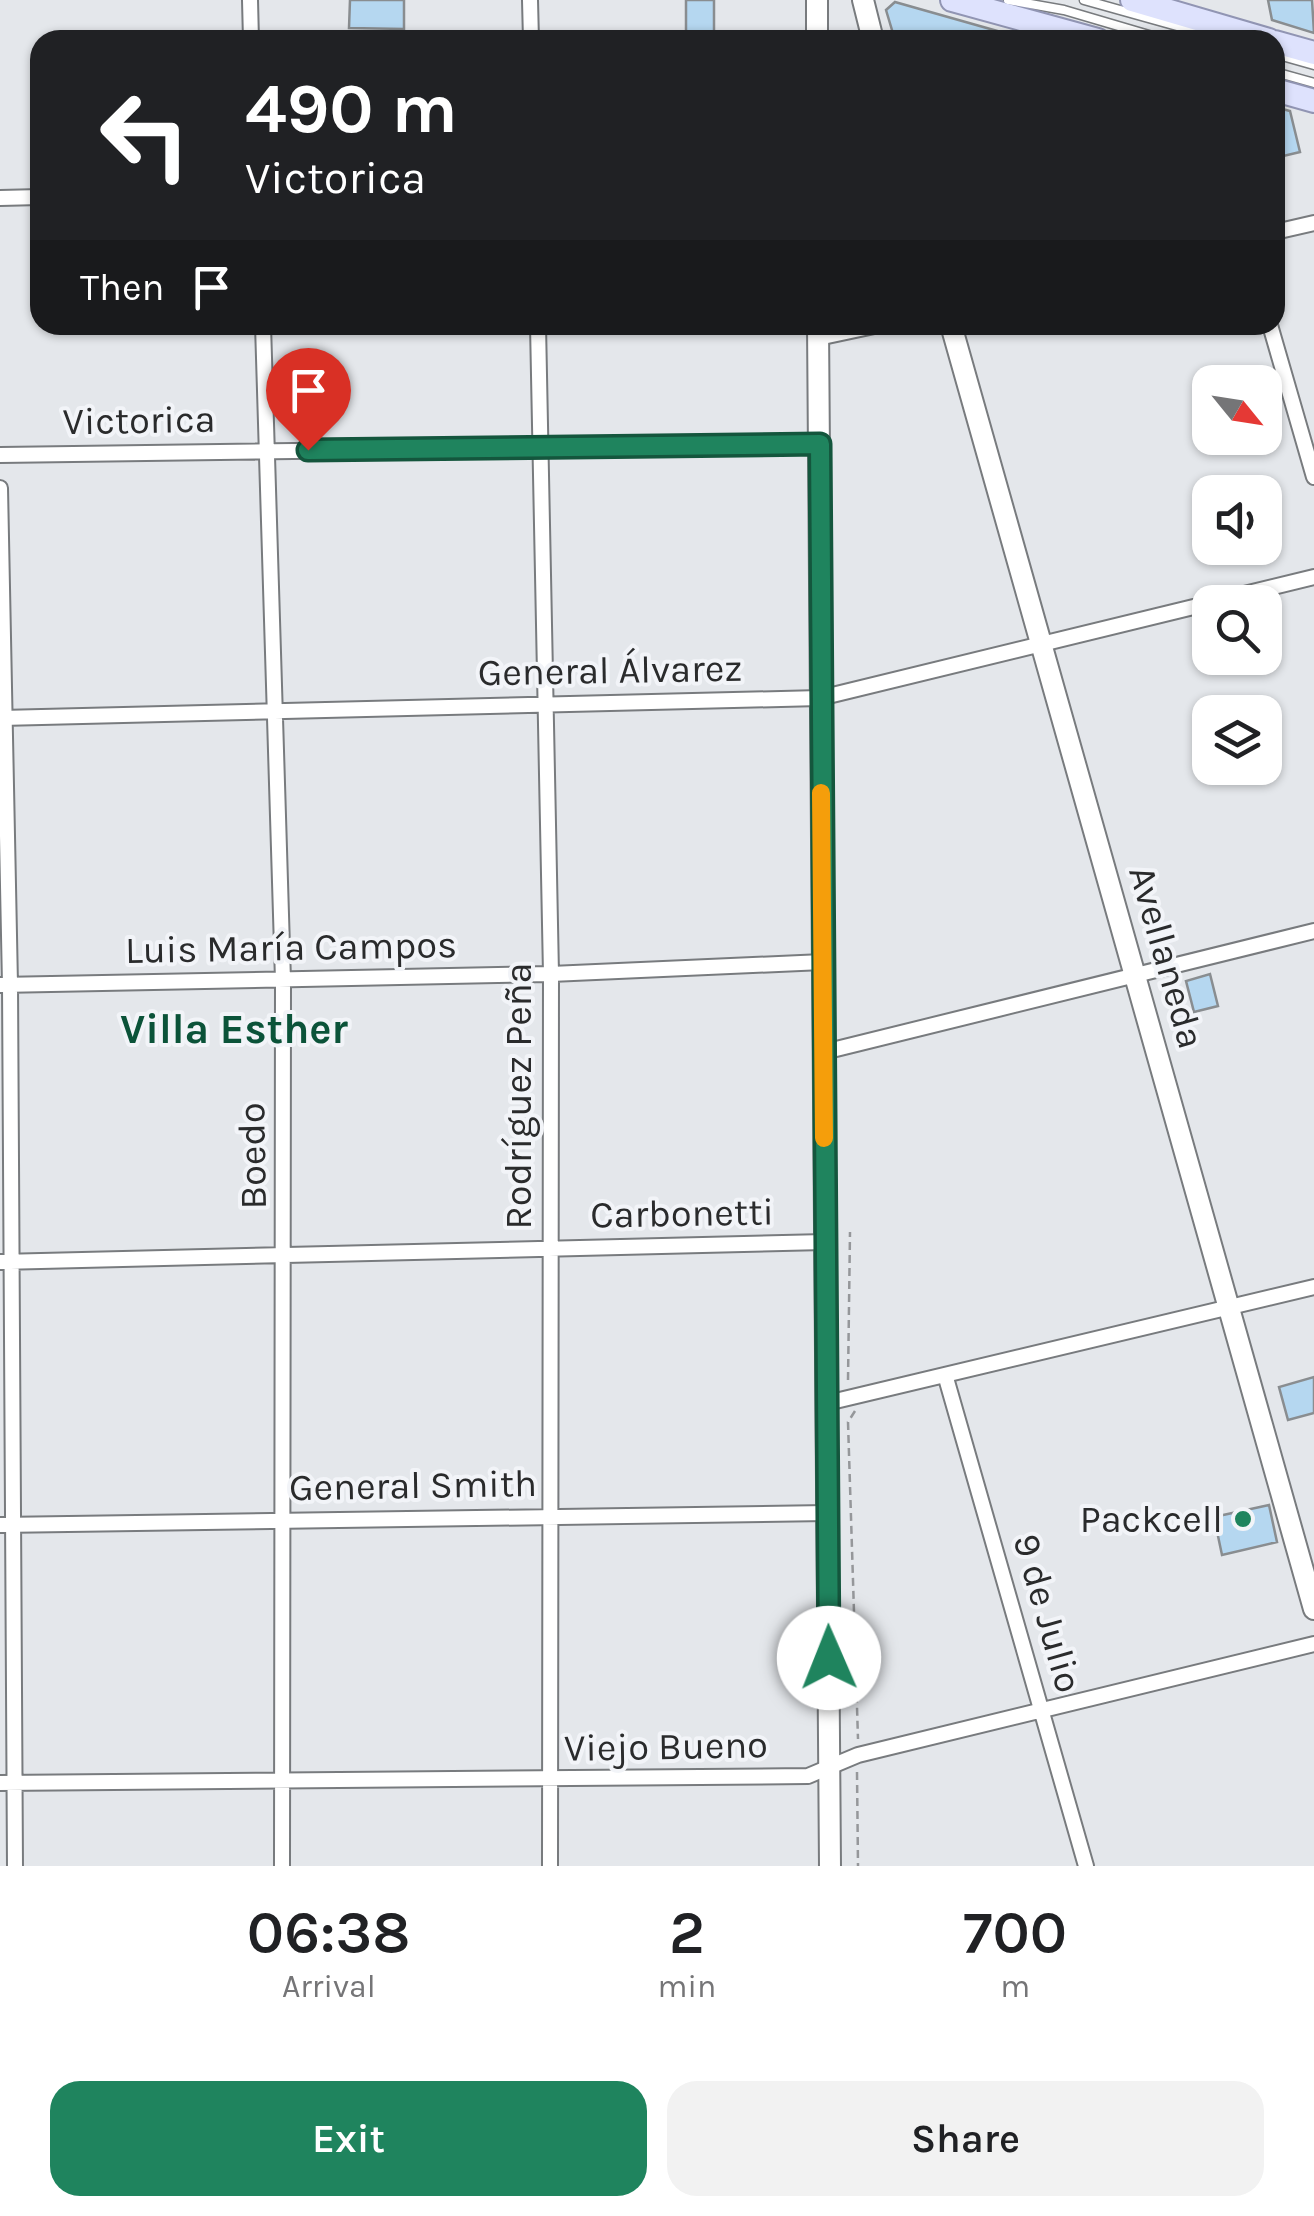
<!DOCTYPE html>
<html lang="en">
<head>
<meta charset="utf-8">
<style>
	:root { --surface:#fff; --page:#f2f2f2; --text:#202124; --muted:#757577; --accent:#1f845e }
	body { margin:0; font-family:Karla,sans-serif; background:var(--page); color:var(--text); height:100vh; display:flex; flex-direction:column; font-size:38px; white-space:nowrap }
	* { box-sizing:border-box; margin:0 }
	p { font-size:32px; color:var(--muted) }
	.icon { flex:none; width:55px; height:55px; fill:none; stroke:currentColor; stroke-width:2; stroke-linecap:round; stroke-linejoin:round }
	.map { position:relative; height:1866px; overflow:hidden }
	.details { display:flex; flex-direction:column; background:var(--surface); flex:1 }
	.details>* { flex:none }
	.banner { position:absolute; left:30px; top:30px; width:1255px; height:305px; border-radius:30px; box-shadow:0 2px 8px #0004; background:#202124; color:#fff; overflow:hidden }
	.needle { width:65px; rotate:120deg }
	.buttons { position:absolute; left:1192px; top:365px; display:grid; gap:20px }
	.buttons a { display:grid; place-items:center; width:90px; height:90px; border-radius:20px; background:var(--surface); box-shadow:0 2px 8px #0004; font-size:50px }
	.pin { position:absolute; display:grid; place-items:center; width:85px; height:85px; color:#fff; margin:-102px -42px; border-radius:50% 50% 50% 0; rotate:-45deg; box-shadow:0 0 10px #0007 }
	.pin .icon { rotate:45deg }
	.me { position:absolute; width:110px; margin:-55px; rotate:359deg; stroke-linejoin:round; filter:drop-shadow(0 0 8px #0008) }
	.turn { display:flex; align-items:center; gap:35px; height:210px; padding:0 50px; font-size:45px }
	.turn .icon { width:130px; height:130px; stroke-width:2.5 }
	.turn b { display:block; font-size:70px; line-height:85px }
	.then { display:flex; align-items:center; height:95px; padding:0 50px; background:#0003; gap:20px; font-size:38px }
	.eta { display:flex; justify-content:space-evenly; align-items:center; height:170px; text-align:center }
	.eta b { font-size:60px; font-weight:600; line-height:70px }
	.primary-button { display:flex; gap:20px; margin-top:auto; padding:20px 50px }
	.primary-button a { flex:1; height:115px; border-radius:30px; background:var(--accent); color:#fff; font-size:40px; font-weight:600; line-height:115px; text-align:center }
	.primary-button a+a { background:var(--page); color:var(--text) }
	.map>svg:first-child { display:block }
</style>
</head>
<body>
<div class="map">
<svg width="1314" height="1866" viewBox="0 0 1314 1866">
	<rect width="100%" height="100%" fill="#e4e7eb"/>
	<path fill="#b5d7f0" stroke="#898d90" stroke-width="2.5" d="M 350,0 L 404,0 L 404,29 L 349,28 Z
		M 686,0 L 714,0 L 714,36 L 686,36 Z
		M 1268,0 L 1312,0 L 1314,33 L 1272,20 Z
		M 895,2 L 1015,36 L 1015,40 L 895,40 L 886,10 Z
		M 1275,107 L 1290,111 L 1300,152 L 1275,158 Z
		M 1210,974 L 1218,1006 L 1194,1012 L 1186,981 Z
		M 1314,1377 L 1314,1413 L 1288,1420 L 1279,1387 Z
		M 1269,1505 L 1277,1542 L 1222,1555 L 1214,1517 Z"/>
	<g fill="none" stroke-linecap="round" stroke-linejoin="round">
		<g stroke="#787b7e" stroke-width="11">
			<path id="lane" d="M 1008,0 L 1064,10 L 1166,40
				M 1084,0 L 1227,40
				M 1275,54 L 1314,65
				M 1275,72 L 1314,83"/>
		</g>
		<g stroke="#787b7e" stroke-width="18">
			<path id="street" d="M 250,0 L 251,40
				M 530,0 L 531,40
				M 0,198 L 40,197
				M 1275,232 L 1314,223
				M 263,325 L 283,980 L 282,1866
				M 538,325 L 551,974 L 550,1866
				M 1270,325 L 1314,477
				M 818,338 L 879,325
				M 0,455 L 819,444
				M 0,488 L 10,985 L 15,1866
				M 1211,602 L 1314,577
				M 1,718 L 820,698 L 1210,603
				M 0,985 L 551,974 L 823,962
				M 824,1052 L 1314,931
				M 0,1262 L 825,1242
				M 946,1378 L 1086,1866
				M 827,1403 L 1314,1287
				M 0,1525 L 827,1513
				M 0,1783 L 808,1776 L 858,1755 L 1314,1644"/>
		</g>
		<g stroke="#787b7e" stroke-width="24">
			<path id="secondary" d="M 863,0 L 873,40
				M 817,40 L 817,0
				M 818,325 L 830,1866
				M 951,325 L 1314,1609"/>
		</g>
		<g stroke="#9195b3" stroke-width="26">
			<path id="primary" d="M 952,0 L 1098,40
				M 1132,0 L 1269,40
				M 1275,42 L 1314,53
				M 1275,90 L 1314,101"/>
		</g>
		<path stroke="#95979a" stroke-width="2.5" stroke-dasharray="8 5" stroke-linecap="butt" d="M 848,1380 L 850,1232
			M 855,1411 L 848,1422 L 858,1739
			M 857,1772 L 858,1866"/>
		<use href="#lane" stroke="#fff" stroke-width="8"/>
		<use href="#street" stroke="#fff" stroke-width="14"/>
		<use href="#secondary" stroke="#fff" stroke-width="20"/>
		<use href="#primary" stroke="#dee2fd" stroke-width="22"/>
	</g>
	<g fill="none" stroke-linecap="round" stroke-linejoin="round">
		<g stroke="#14563d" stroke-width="25">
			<path id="route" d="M 308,450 L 820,444 L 829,1658"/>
		</g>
		<use href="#route" stroke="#1f845e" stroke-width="18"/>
		<path stroke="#f59e0b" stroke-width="18" d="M 821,793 L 824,1138"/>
	</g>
	<circle fill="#1f845e" stroke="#f2f4f8" stroke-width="4" cx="1243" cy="1519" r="10"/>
	<g text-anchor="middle" stroke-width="8" stroke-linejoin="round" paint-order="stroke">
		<g font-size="38" fill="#2a2b2c" stroke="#f2f4f8">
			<text transform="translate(139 420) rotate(-1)" y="13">Victorica</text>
			<text transform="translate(610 670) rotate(-1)" y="13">General Álvarez</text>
			<text transform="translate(291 947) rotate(-1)" y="13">Luis María Campos</text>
			<text transform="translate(1167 957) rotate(74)" y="13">Avellaneda</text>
			<text transform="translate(518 1096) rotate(-90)" y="13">Rodríguez Peña</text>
			<text transform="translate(252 1156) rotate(-91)" y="13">Boedo</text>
			<text transform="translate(682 1213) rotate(-1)" y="13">Carbonetti</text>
			<text transform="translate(413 1485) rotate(-1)" y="13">General Smith</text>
			<text transform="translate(1048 1613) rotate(74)" y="13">9 de Julio</text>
			<text transform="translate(666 1746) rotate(-1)" y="13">Viejo Bueno</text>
		</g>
		<g font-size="38" fill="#2a2b2c" stroke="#f2f4f8" text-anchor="end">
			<text x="1223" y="1532">Packcell</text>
		</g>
		<g font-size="42" font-weight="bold" fill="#0b5339" stroke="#f2f4f8">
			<text x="234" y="1043">Villa Esther</text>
		</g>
	</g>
</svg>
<div class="buttons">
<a><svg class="needle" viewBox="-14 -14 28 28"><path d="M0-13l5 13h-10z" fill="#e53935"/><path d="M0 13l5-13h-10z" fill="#757577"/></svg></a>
<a><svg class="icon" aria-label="sound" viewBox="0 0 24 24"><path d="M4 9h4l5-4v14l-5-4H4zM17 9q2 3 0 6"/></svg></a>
<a><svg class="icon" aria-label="search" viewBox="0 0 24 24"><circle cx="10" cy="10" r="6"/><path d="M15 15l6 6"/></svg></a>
<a><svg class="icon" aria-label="layers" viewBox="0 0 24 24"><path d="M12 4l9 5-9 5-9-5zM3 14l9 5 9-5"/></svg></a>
</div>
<div class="pin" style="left:308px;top:450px;background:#d93025"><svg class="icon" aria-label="arrive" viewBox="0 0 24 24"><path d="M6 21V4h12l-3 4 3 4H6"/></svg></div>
<svg class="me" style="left:829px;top:1658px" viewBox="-20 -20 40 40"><circle r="19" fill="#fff"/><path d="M0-13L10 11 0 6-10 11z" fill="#1f845e"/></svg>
<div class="banner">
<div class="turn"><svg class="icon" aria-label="left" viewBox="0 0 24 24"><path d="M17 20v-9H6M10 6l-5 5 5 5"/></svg><div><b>490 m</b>Victorica</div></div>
<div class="then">Then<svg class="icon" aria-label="arrive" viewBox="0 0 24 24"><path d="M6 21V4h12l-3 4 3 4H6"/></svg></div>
</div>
</div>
<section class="details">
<div class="eta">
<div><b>06:38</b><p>Arrival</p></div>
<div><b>2</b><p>min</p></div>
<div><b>700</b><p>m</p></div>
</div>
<div class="primary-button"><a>Exit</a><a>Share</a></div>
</section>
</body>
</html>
